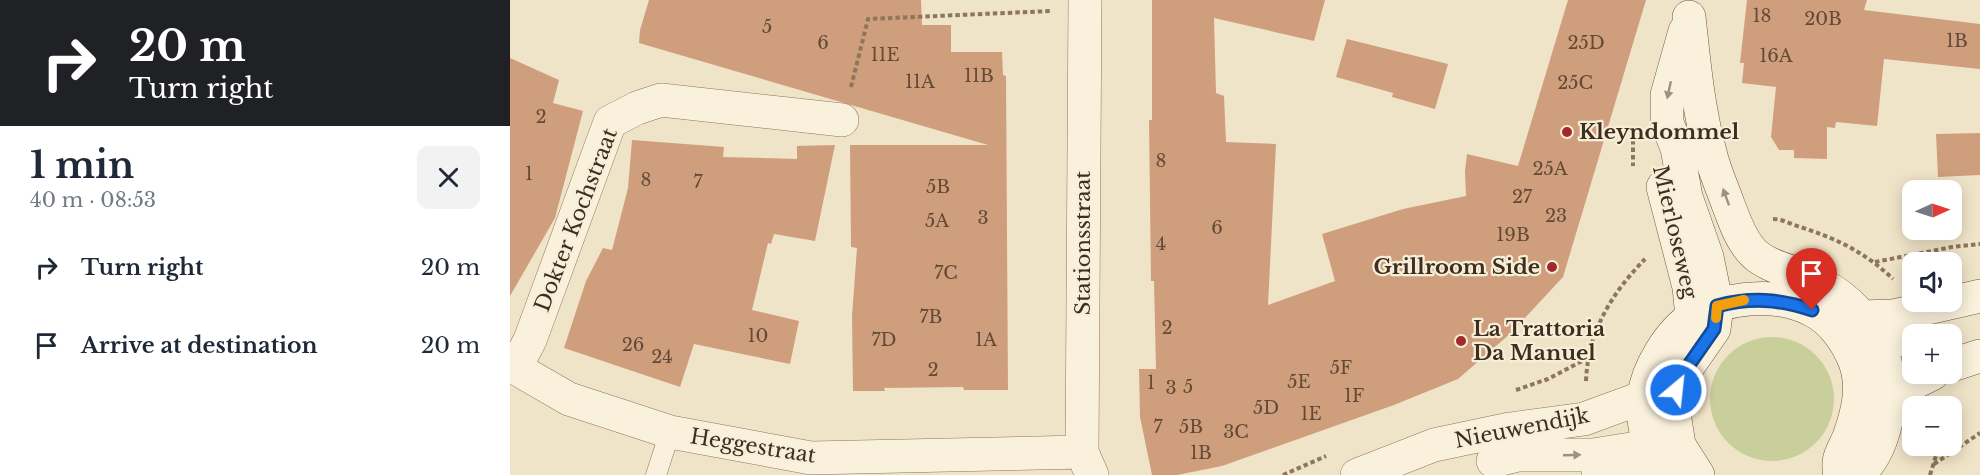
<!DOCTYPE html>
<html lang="en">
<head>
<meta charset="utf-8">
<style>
	:root { --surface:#fff; --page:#f2f2f3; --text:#1f2937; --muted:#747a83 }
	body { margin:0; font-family:"Libre Baskerville",serif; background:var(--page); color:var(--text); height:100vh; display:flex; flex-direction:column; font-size:22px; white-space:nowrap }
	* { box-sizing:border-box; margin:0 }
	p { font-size:20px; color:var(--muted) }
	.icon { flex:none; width:33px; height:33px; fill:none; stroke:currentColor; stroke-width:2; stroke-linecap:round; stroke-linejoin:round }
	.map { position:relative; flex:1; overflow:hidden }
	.drawer { display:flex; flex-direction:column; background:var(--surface); width:510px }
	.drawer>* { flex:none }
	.banner { background:#202124; color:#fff; overflow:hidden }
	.needle { width:39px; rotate:87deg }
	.controls { position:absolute; left:1392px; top:180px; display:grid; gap:12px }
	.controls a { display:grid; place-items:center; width:60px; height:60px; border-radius:12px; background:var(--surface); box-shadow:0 3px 15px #0003; font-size:30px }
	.pin { position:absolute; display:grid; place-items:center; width:51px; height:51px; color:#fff; margin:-62px -26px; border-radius:50% 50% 50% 0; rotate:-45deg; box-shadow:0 0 6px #0007 }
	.pin .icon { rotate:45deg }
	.me { position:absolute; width:66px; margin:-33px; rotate:28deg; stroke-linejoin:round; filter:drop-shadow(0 0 4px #0008) }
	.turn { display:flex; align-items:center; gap:21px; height:126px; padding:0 30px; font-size:27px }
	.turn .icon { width:78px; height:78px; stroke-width:2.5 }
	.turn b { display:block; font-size:42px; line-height:51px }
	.round { display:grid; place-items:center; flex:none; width:63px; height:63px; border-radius:12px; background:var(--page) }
	.overview { display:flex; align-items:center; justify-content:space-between; height:102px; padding:0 30px }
	h1 { font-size:36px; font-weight:800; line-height:45px }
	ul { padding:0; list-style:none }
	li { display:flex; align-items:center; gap:18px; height:78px; padding:0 30px }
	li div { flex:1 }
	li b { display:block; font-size:22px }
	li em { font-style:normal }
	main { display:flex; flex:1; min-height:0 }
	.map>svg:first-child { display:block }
</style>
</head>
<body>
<main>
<section class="drawer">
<div class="banner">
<div class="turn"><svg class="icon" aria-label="right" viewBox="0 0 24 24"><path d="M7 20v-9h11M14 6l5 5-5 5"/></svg><div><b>20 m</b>Turn right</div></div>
</div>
<div class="overview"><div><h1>1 min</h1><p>40 m · 08:53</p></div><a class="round"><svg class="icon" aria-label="close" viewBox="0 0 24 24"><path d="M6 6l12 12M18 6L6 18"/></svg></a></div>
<ul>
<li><svg class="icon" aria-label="right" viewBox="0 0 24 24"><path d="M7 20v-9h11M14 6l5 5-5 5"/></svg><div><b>Turn right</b></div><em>20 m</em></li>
<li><svg class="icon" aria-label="arrive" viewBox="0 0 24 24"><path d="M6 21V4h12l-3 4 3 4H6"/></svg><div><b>Arrive at destination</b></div><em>20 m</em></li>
</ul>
</section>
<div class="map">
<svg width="1470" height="475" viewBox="0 0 1470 475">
	<rect width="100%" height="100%" fill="#f0e4c8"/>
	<path fill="#c9cf9b" d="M1200 399a62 62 0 1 1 124 0a62 62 0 1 1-124 0Z"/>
	<path fill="#cf9f7d" d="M 139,0 L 411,0 L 412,25 L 441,25 L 441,52 L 492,52 L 493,75 L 496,76 L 498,390 L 454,390 L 453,387 L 374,388 L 375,391 L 343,391 L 342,316 L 347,248 L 341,247 L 340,145 L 478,145 L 129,43 L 130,30 Z
		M 642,0 L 815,0 L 804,41 L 704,18 L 706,93 L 714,96 L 716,142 L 766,144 L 758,305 L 825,281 L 812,234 L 893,209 L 956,196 L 955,171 L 957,154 L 1008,166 L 1058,0 L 1136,0 L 1053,277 L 1001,333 L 948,379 L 884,405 L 712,466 L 667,475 L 642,475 L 630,417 L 629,369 L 646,369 L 644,281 L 641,281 L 639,120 L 642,120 Z
		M 1237,0 L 1357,0 L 1354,10 L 1470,24 L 1470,69 L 1374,59 L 1367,126 L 1326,122 L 1325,128 L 1317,127 L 1317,159 L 1284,158 L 1284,150 L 1269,150 L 1261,137 L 1266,87 L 1232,83 L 1234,63 L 1230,63 Z
		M 837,39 L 938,64 L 925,109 L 882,97 L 883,93 L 826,77 Z
		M 0,58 L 49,80 L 43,103 L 73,111 L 45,218 L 0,296 Z
		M 1470,133 L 1470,175 L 1428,177 L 1426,134 Z
		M 122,140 L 214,147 L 213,157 L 287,159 L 287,146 L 325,145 L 305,241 L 264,234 L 261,244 L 258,243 L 242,310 L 289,321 L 280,364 L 184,344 L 170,387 L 54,348 L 76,281 L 93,248 L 102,250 L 118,188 Z"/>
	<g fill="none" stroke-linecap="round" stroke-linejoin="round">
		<g stroke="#8d765c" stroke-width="21">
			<path id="service" d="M 146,475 L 160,432"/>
		</g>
		<g stroke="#8d765c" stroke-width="34">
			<path id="minor" d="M 575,0 L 572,452 L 582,475
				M 0,365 L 59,399 L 160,432 L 301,458 L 572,452
				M 5,368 L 20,340 L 100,122 L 127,108 L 151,100 L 332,120
				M 983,461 L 1008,455 L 1083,455 L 1140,446
				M 847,475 L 924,445 L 1000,429 L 1074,419 L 1134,397
				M 1088,475 L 1152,475"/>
		</g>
		<g stroke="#6f573f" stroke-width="34">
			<path id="secondary" d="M 1179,17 C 1184,62 1188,108 1200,152 C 1204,170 1212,187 1218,204 C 1224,219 1229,236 1240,249 C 1252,265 1278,270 1296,277 C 1348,298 1382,345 1379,401 C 1377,427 1368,458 1347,475
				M 1175,31 L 1157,95 L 1157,123 L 1167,148 L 1176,197 L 1197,257 L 1207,306 L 1204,329 L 1174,372 L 1166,390 L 1164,413 L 1169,445 L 1188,475
				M 1153,187 L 1179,287 L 1182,317
				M 1351,317 L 1383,316 L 1470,296
				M 1348,346 L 1385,341 L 1402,336
				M 1442,365 L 1470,356
				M 1379,395 L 1422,374
				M 1152,475 C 1141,451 1130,423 1134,396 C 1137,369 1160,331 1183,317 C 1216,296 1267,292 1302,310 C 1322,320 1337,341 1345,362 C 1354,387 1348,412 1339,437 C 1333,452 1326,458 1330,475"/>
		</g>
		<path stroke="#8d765c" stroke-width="4" stroke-dasharray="4.5 3" stroke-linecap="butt" d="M 341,87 L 358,19 L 541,11
			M 1123,140 L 1123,166
			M 1263,219 C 1272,219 1281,224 1290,227 C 1326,238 1356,253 1383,279
			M 1365,262 L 1442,247 L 1470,244
			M 1076,381 C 1078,332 1101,294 1135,259
			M 1006,390 L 1038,379 L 1076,359
			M 1424,464 L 1470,433
			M 773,475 L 816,456
			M 1420,475 L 1429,446"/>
		<use href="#service" stroke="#faf1dc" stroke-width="20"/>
		<use href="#minor" stroke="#faf1dc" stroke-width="33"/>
		<use href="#secondary" stroke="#faf1dc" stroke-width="33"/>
	</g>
	<defs><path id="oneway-solid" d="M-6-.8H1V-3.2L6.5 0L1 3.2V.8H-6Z" transform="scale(1.5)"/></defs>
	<g fill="#9c907e">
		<use href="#oneway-solid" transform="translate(1159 90) rotate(102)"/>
		<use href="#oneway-solid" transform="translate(1216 197) rotate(-110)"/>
		<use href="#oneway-solid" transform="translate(1062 455) rotate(-2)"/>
	</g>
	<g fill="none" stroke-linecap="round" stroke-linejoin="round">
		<g stroke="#114b97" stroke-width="15">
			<path id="route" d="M 1166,390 L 1174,372 L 1204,329 L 1207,306 C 1241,297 1269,299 1302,310"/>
		</g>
		<use href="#route" stroke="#1a73e8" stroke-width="10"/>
		<path stroke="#f59e0b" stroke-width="10" d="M 1206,318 L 1207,306 L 1234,300"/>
	</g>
	<g fill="#9e2a2b" stroke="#f7eed8" stroke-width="2">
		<circle cx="1057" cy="132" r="6"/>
		<circle cx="1042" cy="267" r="6"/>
		<circle cx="951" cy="341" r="6"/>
	</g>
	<g text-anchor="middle" stroke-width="4.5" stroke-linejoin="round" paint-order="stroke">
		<g font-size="18" fill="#624a37">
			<text x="1252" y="22">18</text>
			<text x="1313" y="25">20B</text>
			<text x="257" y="33">5</text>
			<text x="1447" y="47">1B</text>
			<text x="313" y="49">6</text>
			<text x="1076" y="49">25D</text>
			<text x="375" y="61">11E</text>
			<text x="1266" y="62">16A</text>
			<text x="469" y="82">11B</text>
			<text x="410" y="88">11A</text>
			<text x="1065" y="89">25C</text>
			<text x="31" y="123">2</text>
			<text x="651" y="167">8</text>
			<text x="1040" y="175">25A</text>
			<text x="19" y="180">1</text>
			<text x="136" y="186">8</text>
			<text x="188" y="188">7</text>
			<text x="428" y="193">5B</text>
			<text x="1012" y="203">27</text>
			<text x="1046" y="222">23</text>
			<text x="473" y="224">3</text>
			<text x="427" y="227">5A</text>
			<text x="707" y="234">6</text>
			<text x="1003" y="241">19B</text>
			<text x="651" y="250">4</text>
			<text x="436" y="279">7C</text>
			<text x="421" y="323">7B</text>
			<text x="657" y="334">2</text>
			<text x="248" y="342">10</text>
			<text x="374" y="346">7D</text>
			<text x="476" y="346">1A</text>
			<text x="123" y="351">26</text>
			<text x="152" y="363">24</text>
			<text x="831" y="374">5F</text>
			<text x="423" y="376">2</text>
			<text x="789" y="388">5E</text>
			<text x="641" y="389">1</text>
			<text x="678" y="393">5</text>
			<text x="661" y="394">3</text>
			<text x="844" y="402">1F</text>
			<text x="756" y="414">5D</text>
			<text x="801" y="420">1E</text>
			<text x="648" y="433">7</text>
			<text x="681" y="433">5B</text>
			<text x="726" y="438">3C</text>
			<text x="691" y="459">1B</text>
		</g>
		<g font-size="21" font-weight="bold" fill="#3d2e20" stroke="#f7eed8" text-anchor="start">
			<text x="1069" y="139">Kleyndommel</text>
			<text x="1030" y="274" text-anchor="end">Grillroom Side</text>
			<text x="963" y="336">La Trattoria<tspan x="963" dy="24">Da Manuel</tspan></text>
		</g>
		<g font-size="21" fill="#3d2e20" stroke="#f7eed8">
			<text transform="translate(66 220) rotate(-69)" y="7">Dokter Kochstraat</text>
			<text transform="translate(1165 232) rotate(77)" y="7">Mierloseweg</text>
			<text transform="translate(573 243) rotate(-90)" y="7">Stationsstraat</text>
			<text transform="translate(1012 428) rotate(-11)" y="7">Nieuwendijk</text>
			<text transform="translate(243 446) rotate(9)" y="7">Heggestraat</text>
		</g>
	</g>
</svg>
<div class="controls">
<a><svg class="needle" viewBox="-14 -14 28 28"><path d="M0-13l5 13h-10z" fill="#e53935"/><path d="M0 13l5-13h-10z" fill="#747a83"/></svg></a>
<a><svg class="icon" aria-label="sound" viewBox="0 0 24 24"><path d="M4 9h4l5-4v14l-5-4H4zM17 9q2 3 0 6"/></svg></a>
<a>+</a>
<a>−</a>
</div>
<div class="pin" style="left:1302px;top:310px;background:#d93025"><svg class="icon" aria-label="arrive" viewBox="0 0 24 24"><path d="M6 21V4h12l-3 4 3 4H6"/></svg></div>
<svg class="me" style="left:1166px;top:390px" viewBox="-20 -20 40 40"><circle r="17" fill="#1a73e8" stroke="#fff" stroke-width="3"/><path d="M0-11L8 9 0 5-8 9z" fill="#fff"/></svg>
</div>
</main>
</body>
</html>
